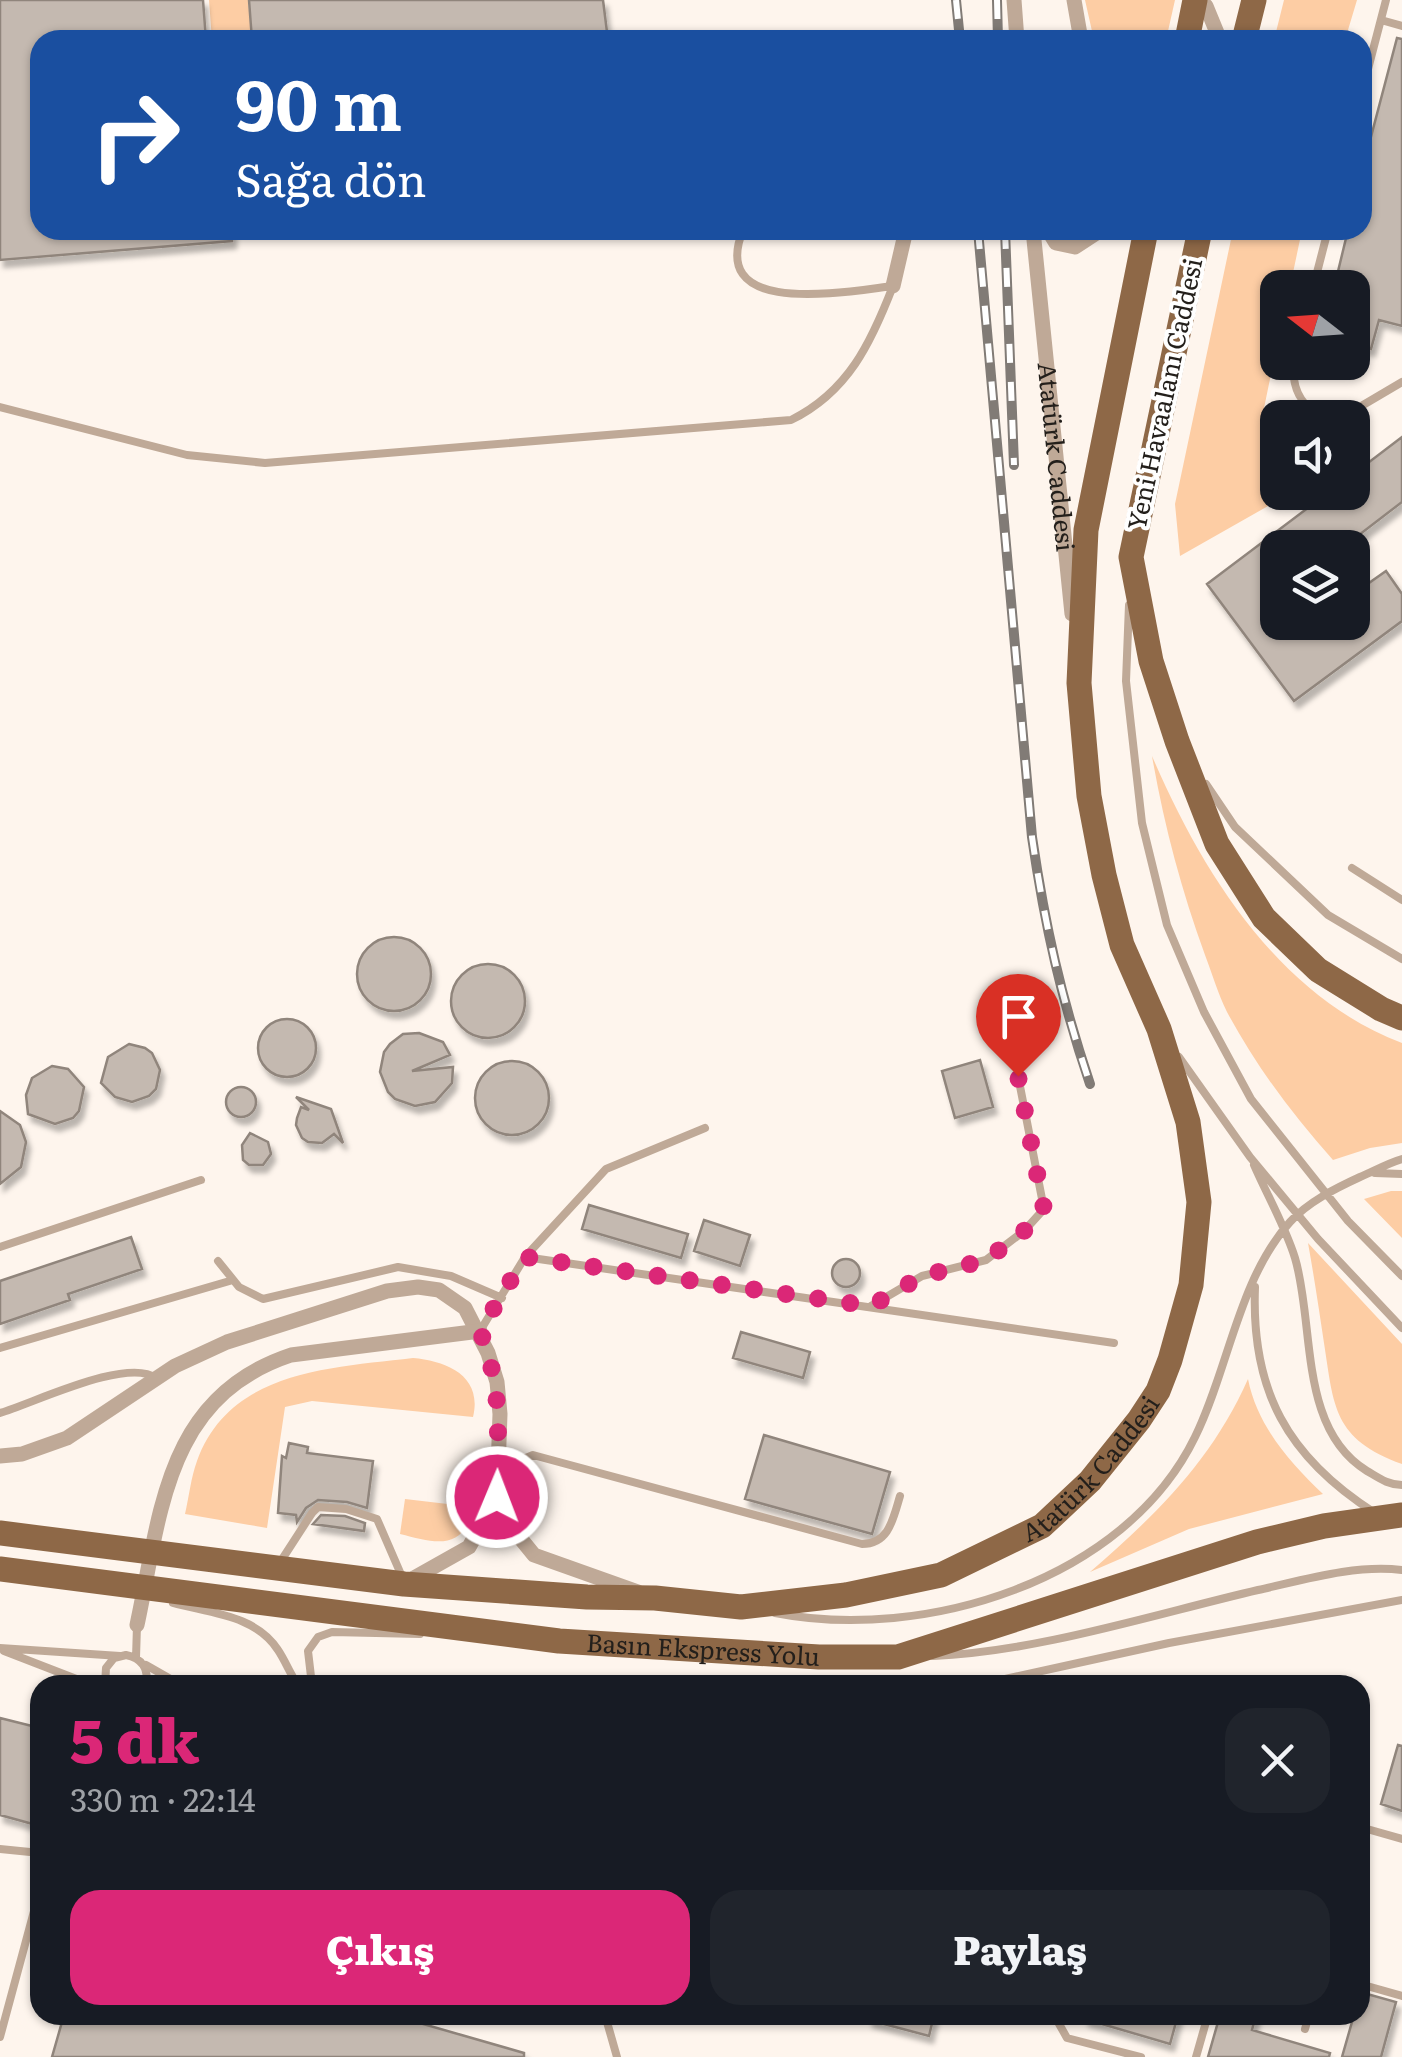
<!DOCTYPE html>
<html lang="tr">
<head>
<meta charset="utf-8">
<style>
	:root { --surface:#171b24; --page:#20242c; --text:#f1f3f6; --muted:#9ea1a6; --accent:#db2777 }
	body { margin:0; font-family:Literata,serif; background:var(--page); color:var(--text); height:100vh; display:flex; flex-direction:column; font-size:38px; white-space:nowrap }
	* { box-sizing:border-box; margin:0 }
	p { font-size:32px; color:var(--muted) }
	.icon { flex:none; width:55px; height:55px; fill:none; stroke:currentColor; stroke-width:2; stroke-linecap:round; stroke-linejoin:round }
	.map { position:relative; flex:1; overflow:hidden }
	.sheet { position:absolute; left:30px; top:1675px; width:1340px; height:350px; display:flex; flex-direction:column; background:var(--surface); border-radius:30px; box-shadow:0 2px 8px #0004 }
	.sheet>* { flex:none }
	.top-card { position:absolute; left:30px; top:30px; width:1342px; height:210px; border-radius:30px; box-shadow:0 2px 8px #0004; background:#1a4fa0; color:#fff; overflow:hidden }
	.needle { width:65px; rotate:287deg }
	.controls { position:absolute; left:1260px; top:270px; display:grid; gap:20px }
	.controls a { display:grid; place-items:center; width:110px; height:110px; border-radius:20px; background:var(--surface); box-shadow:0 2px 8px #0004; font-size:50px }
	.pin { position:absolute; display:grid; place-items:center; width:85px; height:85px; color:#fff; margin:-102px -42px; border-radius:50% 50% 50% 0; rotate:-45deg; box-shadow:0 0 10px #0007 }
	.pin .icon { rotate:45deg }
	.me { position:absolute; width:110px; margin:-55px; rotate:1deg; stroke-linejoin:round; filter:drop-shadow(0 0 8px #0008) }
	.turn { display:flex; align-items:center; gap:35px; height:210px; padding:0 40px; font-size:45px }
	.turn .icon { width:130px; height:130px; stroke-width:2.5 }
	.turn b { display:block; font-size:70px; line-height:85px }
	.round { display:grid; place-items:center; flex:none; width:105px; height:105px; border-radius:30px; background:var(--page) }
	.summary { display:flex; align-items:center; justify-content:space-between; height:170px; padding:0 40px }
	h1 { font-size:60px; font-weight:800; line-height:75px; color:var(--accent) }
	.action { display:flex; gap:20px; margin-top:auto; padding:20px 40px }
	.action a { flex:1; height:115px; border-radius:30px; background:var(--accent); color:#fff; font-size:40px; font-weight:800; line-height:115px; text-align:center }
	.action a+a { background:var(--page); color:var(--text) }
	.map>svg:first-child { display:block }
</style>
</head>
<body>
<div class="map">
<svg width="1402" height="2057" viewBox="0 0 1402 2057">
	<defs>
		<filter id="shadow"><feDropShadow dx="4" dy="7" stdDeviation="2.5" flood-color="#0004"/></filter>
	</defs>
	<rect width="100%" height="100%" fill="#fef5ed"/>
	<path fill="#fdcda4" d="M 209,0 L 248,0 L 252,40 L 212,40 Z
		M 1085,0 L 1175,0 L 1166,40 L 1094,40 Z
		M 1284,0 L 1357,0 L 1345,40 L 1274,40 Z
		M 1233,230 L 1302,230 L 1290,287 L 1278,288 L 1277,345 L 1263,413 L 1277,426 L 1278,492 L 1291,493 L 1180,556 L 1175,504 Z
		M 1152,756 C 1202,872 1278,996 1402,1043 L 1402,1143 L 1370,1148 L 1333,1160 C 1292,1114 1256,1066 1227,1012 C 1218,994 1212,973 1205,955 C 1181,889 1164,825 1152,756 Z
		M 1391,1191 L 1402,1191 L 1402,1238 L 1364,1199 Z
		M 1308,1243 L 1402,1344 L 1402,1464 C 1333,1439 1334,1407 1324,1343 C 1319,1310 1314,1276 1308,1243 Z
		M 413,1358 C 447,1361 483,1376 473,1417 L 312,1401 L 285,1407 L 267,1528 L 185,1514 C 189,1497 191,1477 197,1461 C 230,1370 331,1368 413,1358 Z
		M 1248,1379 C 1257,1425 1289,1462 1323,1494 L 1189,1529 L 1090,1572 C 1157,1514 1212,1460 1248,1379 Z
		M 405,1499 L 473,1507 C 464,1552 435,1543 400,1534 Z"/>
	<path fill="#c4b9b0" stroke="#90857c" stroke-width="2.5" filter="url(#shadow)" d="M 0,0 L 203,0 L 206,40 L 40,40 L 40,230 L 232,230 L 232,241 L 0,260 Z
		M 249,0 L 603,0 L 608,40 L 252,40 Z
		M 1397,38 L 1402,39 L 1402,326 L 1379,320 L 1371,349 L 1352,344 L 1352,288 L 1334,288 L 1348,230 L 1362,230 L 1362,171 Z
		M 1402,437 L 1402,502 L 1342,548 L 1278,548 L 1278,622 L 1292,622 L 1300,633 L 1315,622 L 1352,622 L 1352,595 L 1386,571 L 1402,594 L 1402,621 L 1294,701 L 1207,584 L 1329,492 L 1352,492 L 1352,475 Z
		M357 974a37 37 0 1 1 74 0a37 37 0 1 1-74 0Z
		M451 1001a37 37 0 1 1 74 0a37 37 0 1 1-74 0Z
		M258 1048a29 29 0 1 1 58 0a29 29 0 1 1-58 0Z
		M 419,1033 L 443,1042 L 450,1055 L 412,1071 L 453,1067 L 452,1083 L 435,1102 L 415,1106 L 395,1099 L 388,1092 L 380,1072 L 384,1052 L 390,1044 L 403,1034 Z
		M 129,1044 L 145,1048 L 152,1053 L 160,1070 L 156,1089 L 149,1096 L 132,1102 L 115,1097 L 101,1083 L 108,1057 Z
		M 980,1060 L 993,1107 L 955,1118 L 942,1071 Z
		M475 1098a37 37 0 1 1 74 0a37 37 0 1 1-74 0Z
		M 52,1066 L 68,1069 L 84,1087 L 79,1111 L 73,1118 L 55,1124 L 28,1114 L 26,1095 L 32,1078 Z
		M226 1102a15 15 0 1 1 30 0a15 15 0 1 1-30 0Z
		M 296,1097 L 331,1109 L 343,1143 L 334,1134 L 322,1143 L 308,1142 L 302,1138 L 296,1125 L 297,1118 L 301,1107 L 309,1110 Z
		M 0,1111 L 20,1125 L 26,1142 L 21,1167 L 0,1184 Z
		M 250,1133 L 268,1142 L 271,1154 L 263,1165 L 249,1165 L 243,1160 L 242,1145 Z
		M 589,1205 L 688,1234 L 681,1258 L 582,1229 Z
		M 704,1220 L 750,1235 L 740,1266 L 694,1251 Z
		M 131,1237 L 142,1269 L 68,1294 L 70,1300 L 0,1324 L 0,1281 Z
		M832 1273a14 14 0 1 1 28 0a14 14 0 1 1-28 0Z
		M 741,1332 L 810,1352 L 803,1378 L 733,1358 Z
		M 764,1435 L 890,1472 L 872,1534 L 745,1499 Z
		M 289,1443 L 308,1447 L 307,1453 L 373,1461 L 367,1508 L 347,1502 L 318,1500 L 306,1508 L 297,1522 L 296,1515 L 278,1513 L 282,1456 L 286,1458 Z
		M 321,1515 L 345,1516 L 365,1523 L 364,1531 L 313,1524 Z
		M 0,1718 L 40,1728 L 40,1826 L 0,1815 Z
		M 1398,1745 L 1402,1746 L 1402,1811 L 1381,1804 Z
		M 1360,1992 L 1396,2002 L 1381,2057 L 1342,2057 L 1354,2015 L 1360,2015 Z
		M 64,2015 L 392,2015 L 524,2053 L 524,2057 L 52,2057 Z
		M 869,2015 L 934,2015 L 929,2036 L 869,2020 Z
		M 1085,2015 L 1178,2015 L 1170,2044 L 1085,2019 Z
		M 1220,2015 L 1256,2015 L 1252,2030 L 1330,2053 L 1329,2057 L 1208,2057 Z"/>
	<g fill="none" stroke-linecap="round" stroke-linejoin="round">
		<path stroke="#bfa997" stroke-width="8" d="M 1381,20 L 1402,26
			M 1362,92 L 1386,0
			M 1313,288 L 1328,230
			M 1294,362 C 1291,387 1301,407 1324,418
			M 0,407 L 187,455 L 265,463 L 791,420 C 848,392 871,343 893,286 C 849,291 707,319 743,230
			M 1341,418 L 1402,382
			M 1129,605 L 1126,681 L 1142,823 L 1167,925 L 1204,1012 L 1251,1099 L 1348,1221 L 1402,1276
			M 1206,784 L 1235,827 L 1328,915 L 1402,959
			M 1352,868 L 1402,900
			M 1179,1057 L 1250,1157 L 1318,1239 L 1402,1328
			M 1254,1165 C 1267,1195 1285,1226 1295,1258 C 1315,1325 1298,1429 1367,1471 C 1379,1478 1388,1485 1402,1485
			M 1375,1173 L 1402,1174
			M 0,1247 L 201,1180
			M 525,1257 L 1114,1343
			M 218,1261 L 239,1287 L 263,1299 L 398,1267 L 451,1276 L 502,1298
			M 1255,1287 C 1251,1390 1287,1457 1375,1513
			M 871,1306 L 922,1276 L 986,1260 L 1024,1231 L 1044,1209 L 1018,1076
			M 480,1331 L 525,1257 L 606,1169 L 705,1128
			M 0,1348 L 233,1280
			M 0,1413 C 34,1403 127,1357 156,1378
			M 497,1470 L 533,1455 L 862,1544 C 889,1544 893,1519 900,1496
			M 279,1564 L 312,1513 L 318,1507 L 346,1509 L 377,1519 L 403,1579
			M 173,1603 C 209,1613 256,1615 278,1650 C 286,1662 290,1674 298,1685
			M 775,1613 C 924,1642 1125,1581 1195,1437 C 1229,1368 1238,1280 1290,1222 C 1308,1202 1336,1188 1360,1177 C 1374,1171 1388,1163 1402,1159
			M 0,1648 L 120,1656
			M 4,1651 L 92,1685
			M 933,1656 C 1037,1652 1155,1614 1258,1590 C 1303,1580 1356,1564 1402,1570
			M 136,1658 L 137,1625
			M 146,1665 L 181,1685
			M 1034,1673 L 1055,1685
			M 105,1685 L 106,1668 L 114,1658 L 126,1655 C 142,1658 149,1669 146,1685
			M 312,1685 L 308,1651 L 318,1637 L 332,1632 L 420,1634
			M 978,1685 L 1169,1643 L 1402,1600
			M 1360,1827 L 1402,1839
			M 0,1849 L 40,1853
			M 1360,1984 L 1402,1996
			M 605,2015 L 617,2057
			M 1054,2015 L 1067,2038 L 1141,2057
			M 1305,2029 L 1309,2015
			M 0,2037 L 40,1889
			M 1196,2057 L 1208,2015"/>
		<g stroke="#bfa997" stroke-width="15">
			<path d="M 1014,0 L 1017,40"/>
			<path d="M 1074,0 L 1081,40"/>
			<path d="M 1198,0 L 1206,6 L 1220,40"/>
			<path id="s1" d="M 1033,230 L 1072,614"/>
			<path d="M 1048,230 L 1056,243 L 1075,247 L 1101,230"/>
			<path d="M 893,286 L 906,230"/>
			<path d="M 0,1456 L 22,1454 L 67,1438 L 175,1366 L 227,1342 L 387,1291 L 418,1287 L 439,1290 L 465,1308 L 488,1353 L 497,1382 L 500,1414 L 497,1497 L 508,1523 L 534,1555 L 638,1592"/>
			<path d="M 405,1583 L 469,1547 L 497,1497"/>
			<path d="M 137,1625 C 161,1513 165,1397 291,1355 L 480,1331"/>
		</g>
		<g stroke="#8e6847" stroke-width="25">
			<path d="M 1187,40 L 1195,0"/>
			<path d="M 1244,40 L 1254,0"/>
			<path d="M 1200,230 L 1131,557 L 1151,661 L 1177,741 L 1217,844 L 1264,918 L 1318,970 L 1381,1009 L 1402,1018"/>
			<path id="s2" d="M 0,1533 L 404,1584 L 587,1597 L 655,1598 L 741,1607 L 846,1595 L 941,1575 L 1042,1526 L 1090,1481 L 1139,1420 L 1158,1391 L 1170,1360 L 1191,1285 L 1199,1202 L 1188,1122 L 1159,1029 L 1122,945 L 1104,875 L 1089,796 L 1079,683 L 1086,530 L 1146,230"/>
			<path id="s3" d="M 0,1569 L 559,1641 L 819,1657 L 898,1657 L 1257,1542 L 1324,1526 L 1402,1515"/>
		</g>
		<g stroke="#817b76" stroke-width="10">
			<path id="rail" d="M 956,0 L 960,40
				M 997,0 L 998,40
				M 978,230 L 1032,837 C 1045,926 1061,998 1090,1084
				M 1005,230 L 1014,465"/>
		</g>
		<use href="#rail" stroke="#fff" stroke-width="6" stroke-dasharray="19" stroke-linecap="butt"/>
	</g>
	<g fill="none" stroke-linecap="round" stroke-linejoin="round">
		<path stroke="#db2777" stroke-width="18" stroke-dasharray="0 32.4" d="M 497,1497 C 497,1433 504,1393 480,1331 L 525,1257 L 871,1306 L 922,1276 L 986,1260 L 1024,1231 L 1044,1209 L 1018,1076"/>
	</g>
	<g text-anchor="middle" stroke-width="8" stroke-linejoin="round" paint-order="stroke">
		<g font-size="25" fill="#231f1b" stroke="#fff">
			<text transform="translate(1165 394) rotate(-78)" y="9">Yeni Havaalanı Caddesi</text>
			<text dy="9" stroke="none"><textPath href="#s1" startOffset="228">Atatürk Caddesi</textPath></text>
			<text dy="9" stroke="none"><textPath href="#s2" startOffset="1135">Atatürk Caddesi</textPath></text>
			<text dy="9" stroke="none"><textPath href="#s3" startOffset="708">Basın Ekspress Yolu</textPath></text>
		</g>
	</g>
</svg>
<div class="controls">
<a><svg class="needle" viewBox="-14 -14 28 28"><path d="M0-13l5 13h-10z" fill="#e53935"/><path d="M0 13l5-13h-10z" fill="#9ea1a6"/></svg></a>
<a><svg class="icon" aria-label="sound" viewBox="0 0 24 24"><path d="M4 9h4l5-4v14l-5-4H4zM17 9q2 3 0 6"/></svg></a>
<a><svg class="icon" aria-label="layers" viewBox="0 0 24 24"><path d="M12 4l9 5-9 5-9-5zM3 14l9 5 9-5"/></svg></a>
</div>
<div class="pin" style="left:1018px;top:1076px;background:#d93025"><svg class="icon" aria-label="arrive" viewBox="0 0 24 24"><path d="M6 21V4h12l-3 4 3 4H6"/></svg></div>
<svg class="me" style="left:497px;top:1497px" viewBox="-20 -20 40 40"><circle r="17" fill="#db2777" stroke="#fff" stroke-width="3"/><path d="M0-11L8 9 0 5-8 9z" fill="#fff"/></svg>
<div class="top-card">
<div class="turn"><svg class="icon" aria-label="right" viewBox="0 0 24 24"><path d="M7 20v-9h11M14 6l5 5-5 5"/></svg><div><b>90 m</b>Sağa dön</div></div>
</div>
<section class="sheet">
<div class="summary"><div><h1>5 dk</h1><p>330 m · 22:14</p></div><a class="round"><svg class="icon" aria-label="close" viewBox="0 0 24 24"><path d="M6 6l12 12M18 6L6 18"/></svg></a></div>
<div class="action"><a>Çıkış</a><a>Paylaş</a></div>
</section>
</div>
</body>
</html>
